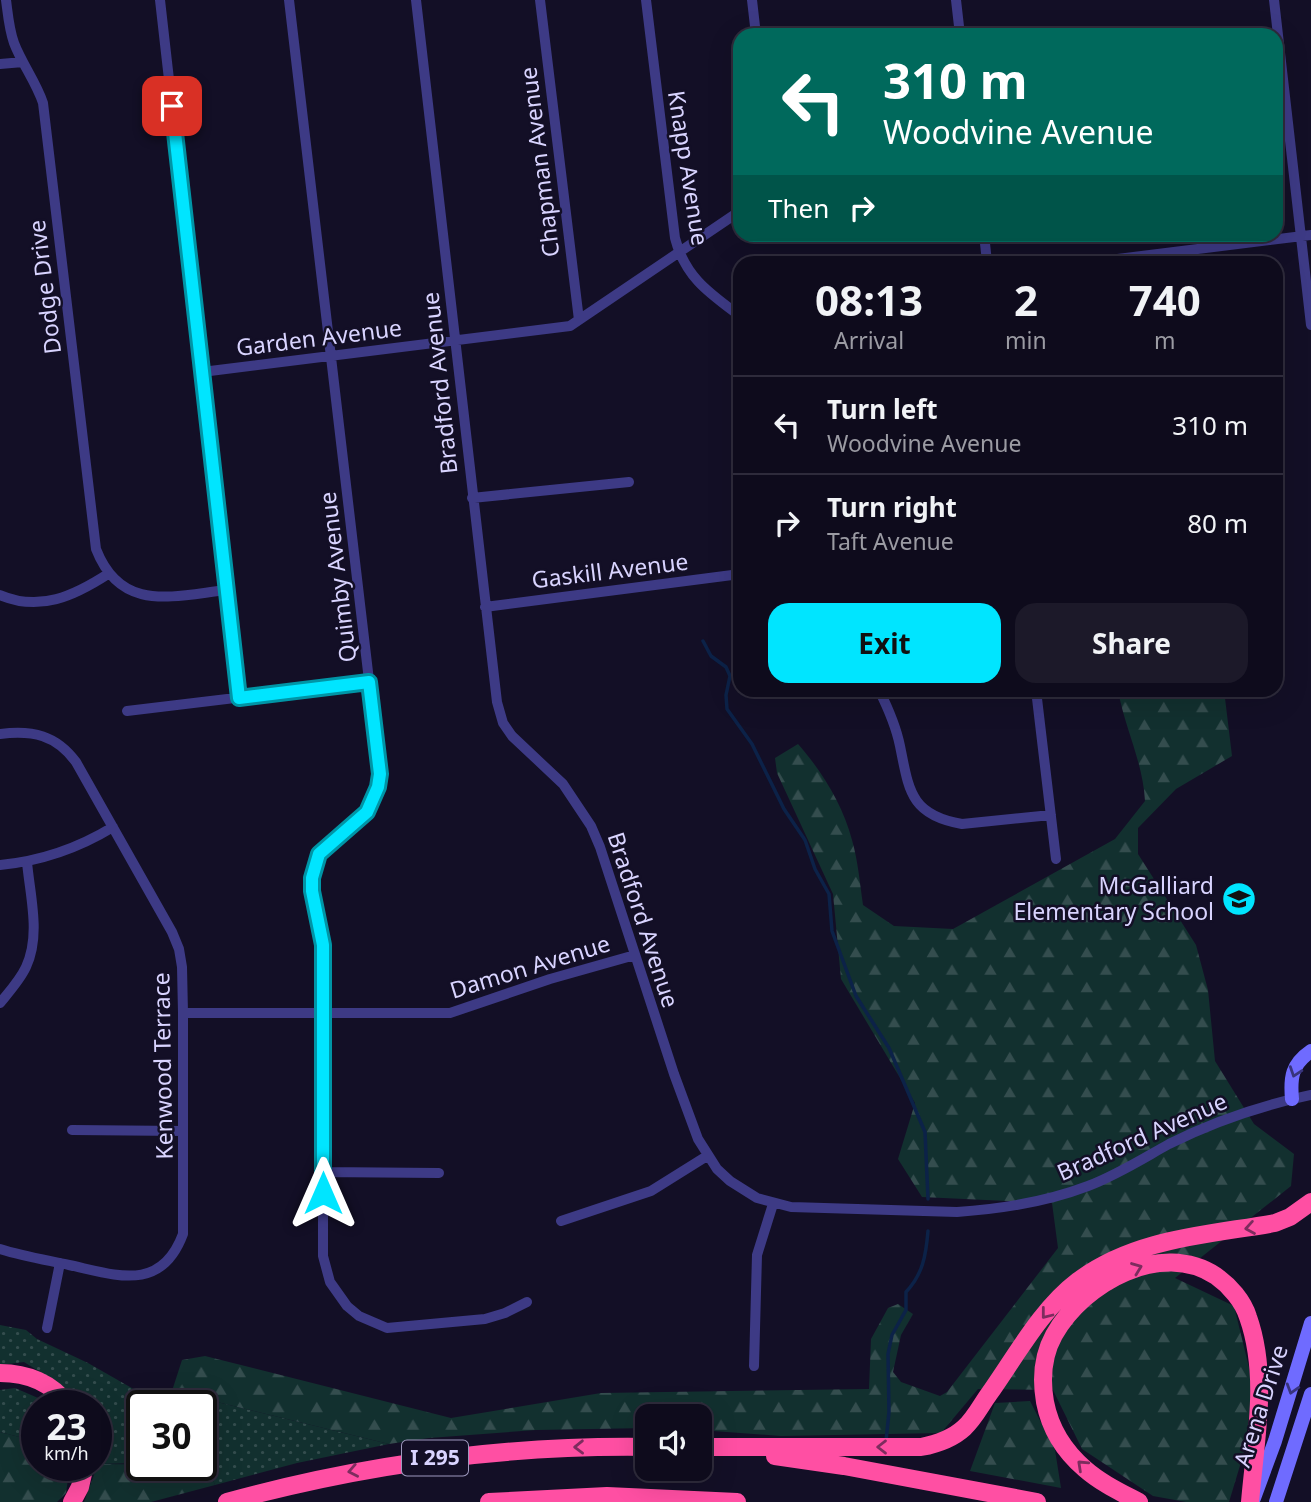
<!DOCTYPE html>
<html lang="en">
<head>
<meta charset="utf-8">
<style>
	:root { --surface:#0e0b1c; --page:#1c1929; --text:#f1f3f6; --muted:#9b9ba3; --line:#2e2b3b; --accent:#00e5ff }
	body { margin:0; font-family:"Noto Sans",sans-serif; background:var(--page); color:var(--text); height:100vh; display:flex; flex-direction:column; font-size:26px; white-space:nowrap }
	* { box-sizing:border-box; margin:0 }
	p { font-size:23px; color:var(--muted) }
	.icon { flex:none; width:38px; height:38px; fill:none; stroke:currentColor; stroke-width:2; stroke-linecap:round; stroke-linejoin:round }
	.map { position:relative; flex:1; overflow:hidden }
	.panel { position:absolute; left:733px; top:256px; width:550px; height:441px; display:flex; flex-direction:column; background:var(--surface); border-radius:21px; box-shadow:0 7px 28px #0002,0 0 0 2px var(--line) }
	.panel>* { flex:none }
	.top-card { position:absolute; left:733px; top:28px; width:550px; height:214px; border-radius:21px; box-shadow:0 7px 28px #0002,0 0 0 2px var(--line); background:#00695c; color:#fff; overflow:hidden }
	.controls { position:absolute; left:635px; top:1404px; display:grid; gap:14px }
	.controls a { display:grid; place-items:center; width:77px; height:77px; border-radius:14px; background:var(--surface); box-shadow:0 7px 28px #0002,0 0 0 2px var(--line); font-size:35px }
	.speed { position:absolute; left:21px; top:1390px; display:flex; gap:14px; font-size:35px; font-weight:700; text-align:center }
	.speed>* { display:grid; place-content:center; width:91px; height:91px; border-radius:50%; background:var(--surface); box-shadow:0 7px 28px #0002,0 0 0 2px var(--line); line-height:1 }
	.speed small { font-size:18px; font-weight:400 }
	.speed .limit { border:4px solid #111; border-radius:10px; background:#fff; color:#111 }
	.pin { position:absolute; display:grid; place-items:center; width:60px; height:60px; color:#fff; margin:-30px; border-radius:14px; box-shadow:0 4px 10px #0006 }
	.me { position:absolute; width:77px; margin:-38px; rotate:0deg; stroke-linejoin:round; filter:drop-shadow(0 0 5px #0008) }
	.turn { display:flex; align-items:center; gap:24px; height:147px; padding:0 35px; font-size:32px }
	.turn .icon { width:91px; height:91px; stroke-width:2.5 }
	.turn b { display:block; font-size:49px; line-height:60px }
	.then { display:flex; align-items:center; height:66px; padding:0 35px; background:#0003; gap:14px; font-size:26px }
	.eta { display:flex; justify-content:space-evenly; align-items:center; height:119px; text-align:center }
	.eta b { font-size:42px; font-weight:700; line-height:49px }
	.button { display:flex; gap:14px; margin-top:auto; padding:14px 35px }
	.button a { flex:1; height:80px; border-radius:21px; background:var(--accent); color:#111; font-size:28px; font-weight:700; line-height:80px; text-align:center }
	.button a+a { background:var(--page); color:var(--text) }
	ul { padding:0; list-style:none }
	li { display:flex; align-items:center; gap:21px; height:98px; padding:0 35px; border-top:2px solid var(--line) }
	li div { flex:1 }
	li b { display:block; font-size:26px }
	li em { font-style:normal }
	.map>svg:first-child { display:block }
</style>
</head>
<body>
<div class="map">
<svg width="1311" height="1502" viewBox="0 0 1311 1502">
	<defs>
		<pattern id="grass-dots" width="8" height="8" patternUnits="userSpaceOnUse" patternTransform="scale(1.75)"><rect width="8" height="8" fill="#12302f"/><path d="M2 2h.1M6 6h.1" fill="none" stroke="#344d4e" stroke-width="1.8" stroke-linecap="round"/></pattern>
		<pattern id="forest-firs" width="22" height="20" patternUnits="userSpaceOnUse" patternTransform="scale(1.75)"><rect width="22" height="20" fill="#12302f"/><path d="M5 1l3.5 6h-7zM16 11l3.5 6h-7z" fill="#344d4e"/></pattern>
	</defs>
	<rect width="100%" height="100%" fill="#130f26"/>
	<path fill="url(#grass-dots)" d="M 0,1325 L 26,1330 L 37,1339 L 88,1363 L 137,1391 L 172,1391 L 389,1444 L 297,1463 L 215,1485 L 206,1463 L 201,1463 L 201,1405 L 142,1405 L 142,1463 L 98,1464 L 96,1405 L 74,1405 L 53,1380 L 24,1362 L 0,1365 Z
		M 15,1388 L 45,1401 L 47,1405 L 37,1405 L 37,1432 L 27,1439 L 0,1432 L 0,1390 Z"/>
	<path fill="url(#forest-firs)" d="M 1118,690 L 1224,690 L 1232,756 L 1176,789 L 1138,828 L 1138,854 L 1196,945 L 1208,990 L 1215,1061 L 1254,1124 L 1294,1154 L 1291,1186 L 1175,1278 L 1234,1306 L 1253,1384 L 1245,1449 L 1229,1502 L 1186,1502 L 1153,1496 L 1082,1449 L 1053,1390 L 978,1389 L 941,1433 L 781,1436 L 700,1430 L 700,1416 L 648,1416 L 647,1428 L 536,1430 L 429,1438 L 389,1444 L 172,1391 L 182,1360 L 205,1356 L 451,1418 L 601,1393 L 869,1389 L 871,1339 L 888,1308 L 898,1304 L 913,1314 L 901,1335 L 893,1372 L 901,1382 L 940,1396 L 947,1392 L 1058,1248 L 1052,1203 L 922,1197 L 898,1159 L 915,1103 L 841,979 L 833,894 L 777,773 L 775,758 L 798,744 C 821,770 843,805 852,840 C 858,861 860,884 863,905 L 894,926 L 953,929 L 1115,839 L 1145,801 C 1143,762 1125,729 1118,690 Z
		M 1030,1401 L 1055,1450 L 1061,1488 L 970,1471 L 995,1403 Z
		M 0,1432 L 27,1439 L 37,1432 L 37,1465 L 70,1465 L 66,1493 L 57,1502 L 0,1502 Z
		M 206,1462 L 215,1485 L 151,1502 L 84,1502 L 98,1464 L 201,1465 L 201,1463 Z"/>
	<g fill="none" stroke-linecap="round" stroke-linejoin="round">
		<path stroke="#0c2248" stroke-width="3.5" d="M 703,641 L 711,656 L 726,667 L 730,676 L 726,695 L 727,709 L 752,744 L 784,809 L 805,840 L 815,869 L 829,894 L 832,931 L 856,996 L 889,1048 L 925,1132 L 928,1199
			M 886,1441 L 889,1412 L 888,1354 L 892,1335 L 906,1310 L 906,1292 C 923,1274 926,1255 928,1231"/>
		<path stroke="#3d3a85" stroke-width="10" d="M 6,0 C 8,15 9,29 14,43 C 22,64 36,82 43,103 L 96,549 C 121,613 172,596 227,590
			M 160,0 L 239,698
			M 289,0 L 380,774 L 378,787 L 367,812 L 319,854 L 312,878 L 312,891 L 323,945 L 323,1256 L 330,1282 L 347,1306 L 359,1316 L 387,1328 L 485,1319 L 505,1313 L 527,1302
			M 416,0 L 497,702 L 503,723 L 512,736 L 563,784 L 591,826 L 600,847 L 674,1074 L 698,1139 L 717,1169 L 730,1181 L 757,1198 L 791,1207 L 957,1212 C 1002,1209 1046,1202 1088,1186 C 1117,1175 1142,1159 1169,1144 C 1213,1122 1263,1105 1311,1095
			M 540,0 L 579,320
			M 646,0 L 675,238 C 685,277 709,293 740,316
			M 752,0 L 756,35
			M 956,0 L 960,35
			M 1274,0 L 1311,325
			M 0,64 L 23,62
			M 984,234 L 987,262
			M 1093,262 L 1311,235
			M 202,372 L 570,326 L 740,211
			M 472,498 L 629,482
			M 0,595 C 40,612 74,596 108,574
			M 485,607 L 740,574
			M 879,690 C 888,708 896,726 900,746 C 909,790 910,815 962,824 L 1051,815
			M 1036,690 L 1056,859
			M 127,711 L 369,682
			M 0,734 C 33,730 56,735 76,762 L 172,932 L 179,949 L 182,967 L 183,1013 L 183,1234 C 161,1293 116,1275 69,1265 C 46,1260 22,1256 0,1249
			M 0,865 C 42,861 77,849 113,827
			M 0,1003 C 9,992 20,980 26,967 C 41,935 30,896 27,862
			M 183,1013 L 450,1013 L 550,979 L 635,955
			M 72,1130 L 183,1131
			M 322,1172 L 439,1173
			M 561,1221 L 651,1191 L 707,1156
			M 47,1328 L 60,1263
			M 754,1366 L 757,1255 L 773,1204"/>
		<path stroke="#6f6bff" stroke-width="14" d="M 1292,1099 C 1290,1077 1292,1064 1311,1051
			M 1254,1498 L 1275,1441 L 1311,1323
			M 1276,1502 L 1311,1394"/>
		<path stroke="#ff4fa3" stroke-width="18" d="M 0,1373 C 27,1373 52,1383 68,1405
			M 700,1447 L 921,1447 C 937,1444 952,1439 964,1428 C 975,1418 981,1405 989,1394 C 1016,1356 1041,1309 1078,1281 C 1135,1238 1208,1235 1275,1223 L 1290,1217 L 1311,1202
			M 775,1456 L 844,1466 L 1037,1502
			M 72,1502 L 80,1487 L 85,1465
			M 227,1502 C 365,1464 504,1445 648,1447
			M 489,1502 L 607,1496 L 737,1502
			M 1139,1502 C 1120,1492 1101,1483 1085,1469 C 1064,1451 1050,1428 1045,1402 C 1041,1379 1043,1355 1054,1335 C 1084,1282 1161,1240 1216,1276 C 1230,1286 1243,1301 1248,1317 C 1269,1376 1255,1442 1250,1502"/>
	</g>
	<defs><path id="oneway-chevron" d="M-2-3.5L2.5 0L-2 3.5" fill="none" stroke-width="1.6" stroke-linecap="round" stroke-linejoin="round" transform="scale(1.75)"/></defs>
	<g stroke="#38347d">
		<use href="#oneway-chevron" transform="translate(1295 1072) rotate(109)"/>
		<use href="#oneway-chevron" transform="translate(1292 1389) rotate(107)"/>
	</g>
	<g stroke="#7d2c5e">
		<use href="#oneway-chevron" transform="translate(1250 1228) rotate(170)"/>
		<use href="#oneway-chevron" transform="translate(1137 1268) rotate(-21)"/>
		<use href="#oneway-chevron" transform="translate(1046 1314) rotate(128)"/>
		<use href="#oneway-chevron" transform="translate(579 1447) rotate(179)"/>
		<use href="#oneway-chevron" transform="translate(882 1447) rotate(-180)"/>
		<use href="#oneway-chevron" transform="translate(1082 1465) rotate(-137)"/>
		<use href="#oneway-chevron" transform="translate(353 1471) rotate(169)"/>
	</g>
	<g fill="none" stroke-linecap="round" stroke-linejoin="round">
		<g stroke="#0095a6" stroke-width="18">
			<path id="route" d="M 172,106 L 239,698 L 369,682 L 380,774 L 378,787 L 367,812 L 319,854 L 312,878 L 312,891 L 323,945 L 323,1193"/>
		</g>
		<use href="#route" stroke="#00e5ff" stroke-width="12"/>
	</g>
	<defs>
		<g id="school-disc" transform="scale(1.75)"><circle r="9.5" fill="#00e5ff" stroke="#130f26"/><path d="M0-5L7-2L0 1L-7-2ZM-4 1L0 2.5L4 1V4Q0 6-4 4Z" fill="#111"/></g>
	</defs>
	<g fill-rule="evenodd">
		<use href="#school-disc" x="1239" y="899"/>
	</g>
	<g text-anchor="middle" stroke-width="5" stroke-linejoin="round" paint-order="stroke">
		<rect fill="#130f26" stroke="#9e99be" stroke-width="2" x="402" y="1440.5" width="66" height="35" rx="5"/>
		<g font-size="21" font-weight="bold" fill="#d9d4ff">
			<text x="435" y="1465">I 295</text>
		</g>
		<g font-size="23" fill="#d9d4ff" stroke="#130f26">
			<text transform="translate(540 162) rotate(-97)" y="8">Chapman Avenue</text>
			<text transform="translate(688 168) rotate(81)" y="8">Knapp Avenue</text>
			<text transform="translate(45 287) rotate(-97)" y="8">Dodge Drive</text>
			<text transform="translate(319 338) rotate(-7)" y="8">Garden Avenue</text>
			<text transform="translate(440 383) rotate(-96)" y="8">Bradford Avenue</text>
			<text transform="translate(610 571) rotate(-7)" y="8">Gaskill Avenue</text>
			<text transform="translate(338 577) rotate(-97)" y="8">Quimby Avenue</text>
			<text transform="translate(643 920) rotate(72)" y="8">Bradford Avenue</text>
			<text transform="translate(530 967) rotate(-17)" y="8">Damon Avenue</text>
			<text transform="translate(163 1066) rotate(-91)" y="8">Kenwood Terrace</text>
			<text transform="translate(1142 1137) rotate(-24)" y="8">Bradford Avenue</text>
			<text transform="translate(1261 1406) rotate(-72)" y="8">Arena Drive</text>
		</g>
		<g font-size="23" fill="#d9d4ff" stroke="#130f26" text-anchor="end">
			<text x="1214" y="894">McGalliard<tspan x="1214" dy="26">Elementary School</tspan></text>
		</g>
	</g>
</svg>
<div class="controls">
<a><svg class="icon" aria-label="sound" viewBox="0 0 24 24"><path d="M4 9h4l5-4v14l-5-4H4zM17 9q2 3 0 6"/></svg></a>
</div>
<div class="speed"><div>23<small>km/h</small></div><div class="limit">30</div></div>
<div class="pin" style="left:172px;top:106px;background:#d93025"><svg class="icon" aria-label="arrive" viewBox="0 0 24 24"><path d="M6 21V4h12l-3 4 3 4H6"/></svg></div>
<svg class="me" style="left:323px;top:1193px" viewBox="-20 -20 40 40"><path d="M0-17L14 15 0 8-14 15z" fill="#00e5ff" stroke="#fff" stroke-width="4"/></svg>
<div class="top-card">
<div class="turn"><svg class="icon" aria-label="left" viewBox="0 0 24 24"><path d="M17 20v-9H6M10 6l-5 5 5 5"/></svg><div><b>310 m</b>Woodvine Avenue</div></div>
<div class="then">Then<svg class="icon" aria-label="right" viewBox="0 0 24 24"><path d="M7 20v-9h11M14 6l5 5-5 5"/></svg></div>
</div>
<section class="panel">
<div class="eta">
<div><b>08:13</b><p>Arrival</p></div>
<div><b>2</b><p>min</p></div>
<div><b>740</b><p>m</p></div>
</div>
<ul>
<li><svg class="icon" aria-label="left" viewBox="0 0 24 24"><path d="M17 20v-9H6M10 6l-5 5 5 5"/></svg><div><b>Turn left</b><p>Woodvine Avenue</p></div><em>310 m</em></li>
<li><svg class="icon" aria-label="right" viewBox="0 0 24 24"><path d="M7 20v-9h11M14 6l5 5-5 5"/></svg><div><b>Turn right</b><p>Taft Avenue</p></div><em>80 m</em></li>
</ul>
<div class="button"><a>Exit</a><a>Share</a></div>
</section>
</div>
</body>
</html>
